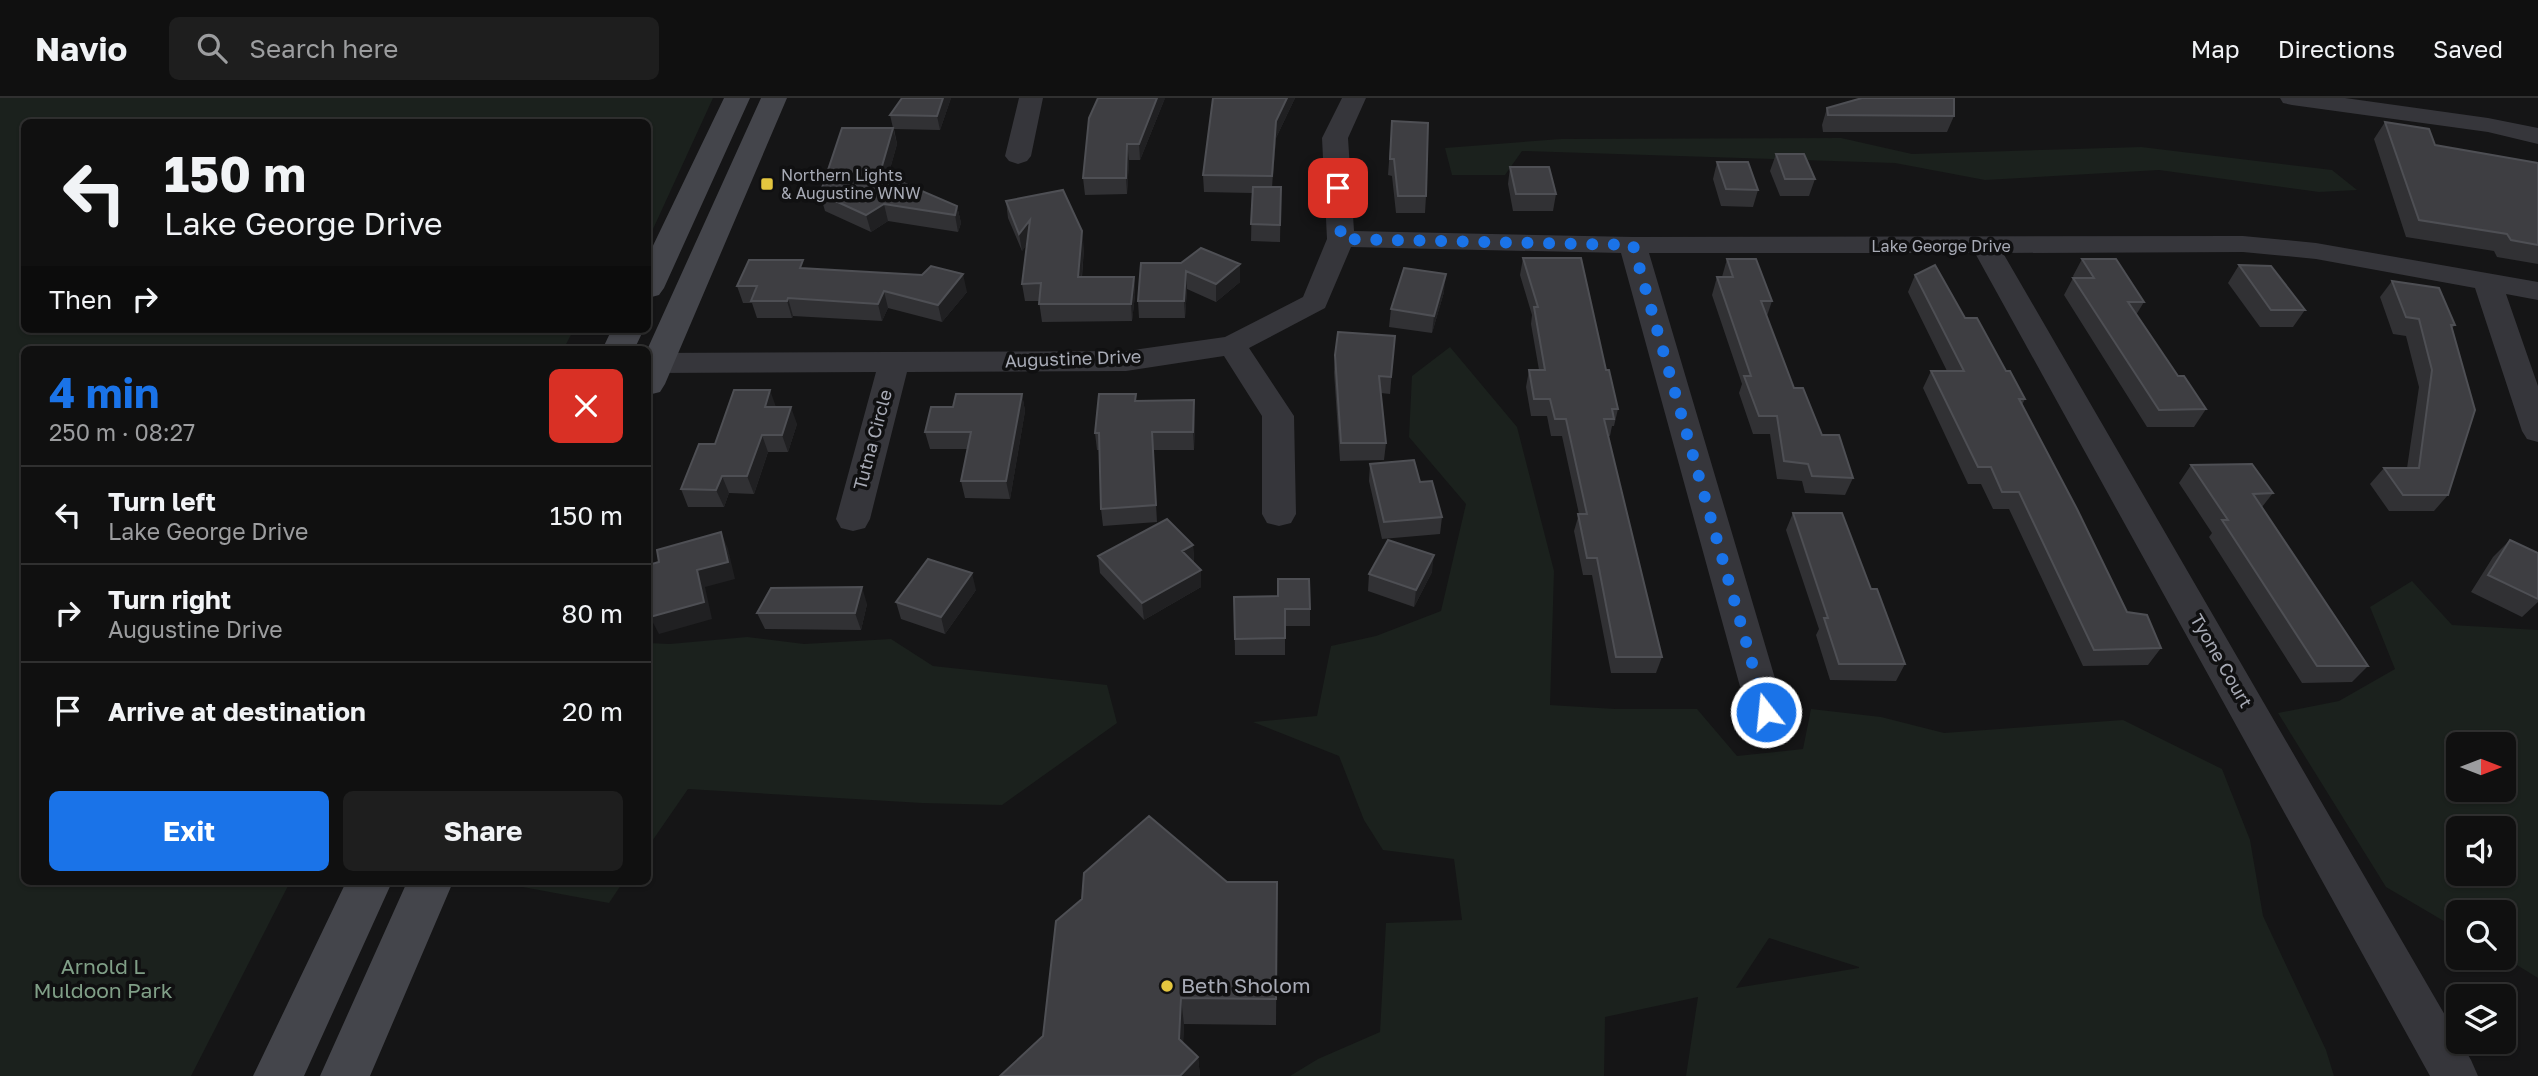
<!DOCTYPE html>
<html lang="en">
<head>
<meta charset="utf-8">
<style>
	:root { --surface:#101010; --page:#1e1e1e; --text:#f1f3f6; --muted:#9c9d9f; --line:#303030; --accent:#1a73e8 }
	body { margin:0; font-family:"Golos Text",sans-serif; background:var(--page); color:var(--text); height:100vh; display:flex; flex-direction:column; font-size:26px; white-space:nowrap }
	* { box-sizing:border-box; margin:0 }
	p { font-size:23px; color:var(--muted) }
	.icon { flex:none; width:38px; height:38px; fill:none; stroke:currentColor; stroke-width:2; stroke-linecap:round; stroke-linejoin:round }
	.map { position:relative; flex:1; overflow:hidden }
	.sheet { position:absolute; left:21px; top:248px; width:630px; height:539px; display:flex; flex-direction:column; background:var(--surface); border-radius:10px; box-shadow:0 2px 5px #0004,0 0 0 2px var(--line) }
	.sheet>* { flex:none }
	.hud { position:absolute; left:21px; top:21px; width:630px; height:214px; border-radius:10px; box-shadow:0 2px 5px #0004,0 0 0 2px var(--line); background:#101010; color:var(--text); overflow:hidden }
	.needle { width:46px; rotate:90deg }
	.controls { position:absolute; left:2446px; top:634px; display:grid; gap:14px }
	.controls a { display:grid; place-items:center; width:70px; height:70px; border-radius:10px; background:var(--surface); box-shadow:0 2px 5px #0004,0 0 0 2px var(--line); font-size:35px }
	.pin { position:absolute; display:grid; place-items:center; width:60px; height:60px; color:#fff; margin:-30px; border-radius:14px; box-shadow:0 4px 10px #0006 }
	.me { position:absolute; width:77px; margin:-38px; rotate:344deg; stroke-linejoin:round; filter:drop-shadow(0 0 5px #0008) }
	.turn { display:flex; align-items:center; gap:24px; height:147px; padding:0 28px; font-size:32px }
	.turn .icon { width:91px; height:91px; stroke-width:2.5 }
	.turn b { display:block; font-size:49px; line-height:60px }
	.then { display:flex; align-items:center; height:66px; padding:0 28px; background:#0003; gap:14px; font-size:26px }
	.round { display:grid; place-items:center; flex:none; width:74px; height:74px; border-radius:10px; background:var(--page) }
	.head { display:flex; align-items:center; justify-content:space-between; height:119px; padding:0 28px }
	h1 { font-size:42px; font-weight:700; line-height:52px; color:var(--accent) }
	.action { display:flex; gap:14px; margin-top:auto; padding:14px 28px }
	.action a { flex:1; height:80px; border-radius:10px; background:var(--accent); color:#fff; font-size:28px; font-weight:700; line-height:80px; text-align:center }
	.action a+a { background:var(--page); color:var(--text) }
	ul { padding:0; list-style:none }
	li { display:flex; align-items:center; gap:21px; height:98px; padding:0 28px; border-top:2px solid var(--line) }
	li div { flex:1 }
	li b { display:block; font-size:26px }
	li em { font-style:normal }
	header { display:flex; align-items:center; gap:42px; box-sizing:border-box; height:98px; padding:0 35px; background:var(--surface); border-bottom:2px solid var(--line) }
	header strong { font-size:33px }
	nav { display:flex; gap:38px; margin-inline-start:auto; font-size:24px }
	.search { width:490px; height:63px; background:var(--page); display:flex; align-items:center; gap:18px; box-sizing:border-box; padding:0 24px; border-radius:10px; color:var(--muted); font-size:26px }
	.map>svg:first-child { display:block }
</style>
</head>
<body>
<header>
<strong>Navio</strong>
<div class="search"><svg class="icon" aria-label="search" viewBox="0 0 24 24"><circle cx="10" cy="10" r="6"/><path d="M15 15l6 6"/></svg>Search here</div>
<nav><a>Map</a><a>Directions</a><a>Saved</a></nav>
</header>
<div class="map">
<svg width="2538" height="978" viewBox="0 0 2538 978">
	<rect width="100%" height="100%" fill="#151516"/>
	<path fill="#1b211d" fill-rule="evenodd" d="M 0,0 L 713,0 L 648,142 L 648,24 L 24,24 L 24,231 L 574,231 L 563,252 L 24,252 L 24,784 L 290,784 L 191,978 L 0,978 Z
		M 1841,40 L 1912,56 L 2141,49 L 2332,72 L 2357,92 L 2319,94 L 2159,72 L 1985,82 L 1895,65 L 1522,53 L 1505,77 L 1452,77 L 1445,50 L 1561,41 Z
		M 1450,249 L 1517,329 L 1554,473 L 1550,607 L 1615,611 L 1697,611 L 1737,658 L 1803,651 L 1811,611 L 1881,619 L 1944,635 L 2123,622 L 2222,671 L 2250,742 L 2263,818 L 2326,952 L 2334,978 L 1686,978 L 1698,899 L 1605,919 L 1604,978 L 1290,978 L 1318,961 L 1380,934 L 1386,825 L 1462,822 L 1454,761 L 1383,752 L 1364,722 L 1339,658 L 1253,624 L 1317,618 L 1331,548 L 1376,538 L 1441,513 L 1466,406 L 1409,339 L 1412,278 ZM 1769,840 L 1859,869 L 1859,870 L 1736,890 Z
		M 2412,483 L 2452,527 L 2538,532 L 2538,880 L 2504,859 L 2504,814 L 2459,814 L 2459,832 L 2386,789 L 2278,615 L 2339,603 L 2395,571 L 2370,509 ZM 2459,646 L 2504,646 L 2504,691 L 2459,691 ZM 2459,730 L 2504,730 L 2504,775 L 2459,775 Z
		M 747,539 L 804,546 L 891,541 L 933,568 L 1107,587 L 1117,625 L 1002,707 L 922,705 L 688,691 L 648,749 L 648,545 L 670,546 Z
		M 496,784 L 623,784 L 609,805 Z"/>
	<g fill="none" stroke-linecap="round" stroke-linejoin="round">
		<path fill="#36363b" fill-rule="evenodd" d="M 1019,0 L 1043,0 L 1031,58 L 1027,63 L 1018,66 L 1009,63 L 1005,58 Z
			M 1342,0 L 1366,0 L 1348,40 L 1354,133 L 1633,139 L 2243,138 L 2316,145 L 2538,184 L 2538,202 L 2506,196 L 2538,288 L 2538,344 L 2527,341 L 2522,333 L 2475,190 L 2316,161 L 2243,154 L 2003,155 L 2471,962 L 2478,978 L 2430,978 L 1975,155 L 1649,155 L 1785,614 L 1779,625 L 1766,629 L 1753,625 L 1747,614 L 1621,155 L 1351,149 L 1325,210 L 1249,250 L 1294,318 L 1296,416 L 1291,425 L 1279,428 L 1267,425 L 1262,416 L 1262,318 L 1224,258 L 1126,273 L 907,274 L 870,421 L 865,430 L 853,433 L 841,430 L 836,421 L 876,274 L 648,275 L 648,255 L 1126,253 L 1225,239 L 1303,199 L 1327,141 L 1322,40 Z
			M 2280,0 L 2345,0 L 2488,20 L 2538,30 L 2538,46 L 2488,34 L 2292,7 L 2283,5 Z"/>
		<path fill="#44454b" fill-rule="evenodd" d="M 724,0 L 750,0 L 664,190 L 659,197 L 648,200 L 648,158 Z
			M 761,0 L 787,0 L 665,286 L 660,294 L 648,297 L 647,252 Z
			M 612,231 L 644,231 L 634,252 L 602,252 Z
			M 346,784 L 392,784 L 304,978 L 253,978 Z
			M 407,784 L 453,784 L 370,978 L 320,978 Z"/>
	</g>
	<path fill="#313134" d="M 902,0 L 951,0 L 940,32 L 894,31 L 897,46 L 888,78 L 957,108 L 961,125 L 958,134 L 888,123 L 871,134 L 825,113 L 820,96 L 893,30 L 890,17 Z
		M 1165,0 L 1140,62 L 1129,62 L 1127,96 L 1085,97 L 1083,80 Z
		M 1213,0 L 1295,0 L 1276,40 L 1272,89 L 1281,89 L 1280,144 L 1251,143 L 1252,95 L 1204,94 L 1203,77 Z
		M 1827,10 L 1954,18 L 1947,34 L 1823,34 L 1822,27 Z
		M 1392,23 L 1426,98 L 1425,115 L 1396,115 L 1392,78 L 1388,77 Z
		M 2385,24 L 2435,47 L 2538,65 L 2538,166 L 2497,159 L 2494,153 L 2406,139 L 2374,41 Z
		M 1776,56 L 1815,81 L 1809,98 L 1780,98 L 1770,73 Z
		M 1717,64 L 1758,92 L 1753,109 L 1721,108 L 1713,81 Z
		M 1510,69 L 1556,96 L 1553,113 L 1513,113 L 1508,86 Z
		M 1006,103 L 1084,150 L 1082,179 L 1134,179 L 1135,197 L 1132,223 L 1042,224 L 1039,203 L 1025,203 L 1022,186 L 1027,146 L 1022,153 L 1008,120 Z
		M 1523,160 L 1606,272 L 1618,311 L 1614,328 L 1612,328 L 1610,338 L 1608,338 L 1662,559 L 1656,575 L 1611,575 L 1592,477 L 1583,477 L 1574,433 L 1579,416 L 1562,338 L 1551,338 L 1547,318 L 1531,318 L 1526,289 L 1529,272 L 1539,272 L 1531,226 L 1532,217 L 1520,177 Z
		M 1727,161 L 1772,203 L 1767,218 L 1794,290 L 1822,337 L 1853,380 L 1845,397 L 1805,395 L 1802,383 L 1777,381 L 1770,336 L 1753,336 L 1739,295 L 1742,286 L 1712,197 L 1717,179 L 1722,179 Z
		M 2082,161 L 2144,204 L 2136,217 L 2178,278 L 2206,311 L 2194,329 L 2147,329 L 2064,197 L 2073,180 L 2074,180 L 2073,178 Z
		M 1141,165 L 1240,166 L 1240,184 L 1216,204 L 1187,191 L 1185,220 L 1139,220 L 1138,203 Z
		M 2239,167 L 2305,212 L 2293,229 L 2260,229 L 2228,185 Z
		M 805,170 L 967,194 L 942,224 L 888,210 L 882,223 L 793,218 L 792,220 L 757,220 L 752,205 L 743,205 L 737,188 Z
		M 1915,177 L 1965,220 L 2006,273 L 2025,301 L 2022,307 L 2127,514 L 2161,550 L 2148,567 L 2083,568 L 2009,411 L 1993,411 L 1981,386 L 1968,386 L 1923,290 L 1931,273 L 1947,273 L 1908,194 Z
		M 2392,183 L 2455,227 L 2452,230 L 2448,397 L 2434,413 L 2389,413 L 2370,386 L 2384,370 L 2407,370 L 2419,289 L 2406,238 L 2393,236 L 2380,199 Z
		M 1444,194 L 1432,235 L 1389,229 L 1391,211 Z
		M 1395,238 L 1390,296 L 1381,295 L 1386,345 L 1384,362 L 1340,363 L 1334,274 L 1335,257 Z
		M 1022,296 L 1025,313 L 1010,401 L 965,400 L 961,383 L 968,351 L 930,351 L 925,334 L 953,309 Z
		M 1136,296 L 1136,303 L 1195,320 L 1194,352 L 1153,352 L 1157,424 L 1103,428 L 1101,411 L 1100,352 L 1097,352 L 1095,335 Z
		M 776,309 L 797,326 L 788,354 L 768,354 L 754,396 L 729,395 L 724,409 L 688,409 L 681,391 L 715,346 Z
		M 1370,366 L 1420,384 L 1442,419 L 1440,436 L 1382,441 L 1369,383 Z
		M 2191,367 L 2273,395 L 2262,409 L 2368,568 L 2352,584 L 2302,585 L 2209,439 L 2212,435 L 2179,385 Z
		M 1793,415 L 1871,491 L 1905,566 L 1896,583 L 1830,582 L 1816,537 L 1819,531 L 1786,432 Z
		M 2510,442 L 2538,455 L 2538,504 L 2522,519 L 2471,494 L 2493,459 Z
		M 1193,447 L 1194,464 L 1193,464 L 1201,489 L 1144,522 L 1100,475 L 1098,458 Z
		M 1432,474 L 1414,509 L 1368,493 L 1369,476 Z
		M 976,492 L 945,536 L 901,521 L 896,504 Z
		M 1234,499 L 1310,511 L 1310,528 L 1285,528 L 1285,557 L 1235,557 Z
		M 867,506 L 861,532 L 765,531 L 757,515 Z
		M 1227,784 L 1277,784 L 1276,927 L 1184,926 L 1183,945 L 1198,959 L 1200,978 L 1000,978 L 1043,938 L 1082,801 Z"/>
	<path fill="#202022" d="M 943,0 L 951,0 L 940,32 L 937,18 Z
		M 1157,0 L 1165,0 L 1140,62 L 1139,46 Z
		M 1287,0 L 1295,0 L 1276,40 L 1272,95 L 1276,23 Z
		M 893,30 L 897,46 L 884,92 L 880,75 Z
		M 1127,46 L 1129,62 L 1127,96 L 1126,80 Z
		M 884,106 L 888,123 L 871,134 L 866,117 Z
		M 957,108 L 961,125 L 958,134 L 955,117 Z
		M 1030,122 L 1033,139 L 1022,153 L 1019,136 Z
		M 1082,133 L 1084,150 L 1080,197 L 1078,179 Z
		M 1240,166 L 1240,184 L 1216,204 L 1216,186 Z
		M 1186,173 L 1187,191 L 1185,220 L 1184,203 Z
		M 963,176 L 967,194 L 942,224 L 938,207 Z
		M 1446,176 L 1444,194 L 1432,235 L 1434,218 Z
		M 1134,179 L 1135,197 L 1132,223 L 1131,206 Z
		M 884,193 L 888,210 L 882,223 L 878,206 Z
		M 788,200 L 793,218 L 792,220 L 787,203 Z
		M 770,292 L 776,309 L 765,309 Z
		M 1022,296 L 1025,313 L 1010,401 L 1006,383 Z
		M 1194,302 L 1195,320 L 1194,352 L 1193,334 Z
		M 791,309 L 797,326 L 788,354 L 782,337 Z
		M 762,337 L 768,354 L 754,396 L 747,378 Z
		M 722,378 L 729,395 L 724,409 L 716,392 Z
		M 721,434 L 728,451 L 735,481 L 705,489 L 712,521 L 659,536 L 650,519 Z
		M 1193,447 L 1194,464 L 1183,470 L 1182,453 Z
		M 1434,457 L 1432,474 L 1414,509 L 1416,492 Z
		M 1201,472 L 1201,489 L 1144,522 L 1142,505 Z
		M 972,475 L 976,492 L 945,536 L 941,519 Z
		M 862,489 L 867,506 L 861,532 L 855,515 Z
		M 1181,900 L 1184,926 L 1182,966 L 1179,941 Z
		M 1198,959 L 1200,978 L 1180,978 Z"/>
	<path fill="#3e3e42" stroke="#4e4f54" stroke-width="2" d="M 902,0 L 943,0 L 937,18 L 890,17 Z
		M 1098,0 L 1157,0 L 1139,46 L 1127,46 L 1126,80 L 1083,80 L 1089,20 Z
		M 1213,0 L 1287,0 L 1276,23 L 1272,78 L 1203,77 Z
		M 1862,0 L 1954,0 L 1954,18 L 1828,17 L 1827,10 Z
		M 1392,23 L 1428,25 L 1426,98 L 1398,98 L 1394,61 L 1390,61 Z
		M 2385,24 L 2429,31 L 2435,47 L 2538,65 L 2538,147 L 2511,142 L 2507,136 L 2419,122 Z
		M 842,30 L 893,30 L 880,75 L 957,108 L 955,117 L 884,106 L 866,117 L 820,96 Z
		M 1776,56 L 1804,56 L 1815,81 L 1785,81 Z
		M 1717,64 L 1748,64 L 1758,92 L 1726,91 Z
		M 1510,69 L 1549,69 L 1556,96 L 1516,96 Z
		M 1253,89 L 1281,89 L 1280,127 L 1251,126 Z
		M 1063,92 L 1082,133 L 1078,179 L 1134,179 L 1131,206 L 1039,206 L 1041,185 L 1022,186 L 1030,122 L 1019,136 L 1006,103 Z
		M 1201,150 L 1240,166 L 1216,186 L 1186,173 L 1184,203 L 1138,203 L 1141,165 L 1181,165 Z
		M 1523,160 L 1581,160 L 1606,272 L 1609,272 L 1618,311 L 1612,311 L 1614,321 L 1604,321 L 1662,559 L 1616,559 L 1597,460 L 1587,460 L 1578,416 L 1587,416 L 1566,321 L 1555,321 L 1550,301 L 1534,301 L 1529,272 L 1545,272 L 1534,209 L 1538,209 Z
		M 1727,161 L 1756,161 L 1772,203 L 1761,203 L 1794,290 L 1803,290 L 1822,337 L 1839,337 L 1853,380 L 1812,378 L 1808,366 L 1784,363 L 1777,318 L 1759,318 L 1744,278 L 1751,278 L 1717,179 L 1733,179 Z
		M 2082,161 L 2116,161 L 2144,204 L 2128,204 L 2178,278 L 2184,278 L 2206,311 L 2159,312 L 2073,180 L 2094,180 Z
		M 749,162 L 803,162 L 800,170 L 922,177 L 931,168 L 963,176 L 938,207 L 884,193 L 878,206 L 788,200 L 787,203 L 751,203 L 757,188 L 737,188 Z
		M 1935,167 L 1965,220 L 1977,220 L 2006,273 L 2010,273 L 2025,301 L 2019,301 L 2077,411 L 2127,514 L 2147,517 L 2161,550 L 2094,552 L 2019,394 L 2002,394 L 1991,369 L 1978,369 L 1931,273 L 1964,273 L 1915,177 Z
		M 2239,167 L 2271,168 L 2305,212 L 2271,212 Z
		M 1404,170 L 1446,176 L 1434,218 L 1391,211 Z
		M 2392,183 L 2439,190 L 2455,227 L 2451,227 L 2475,312 L 2448,397 L 2403,397 L 2384,370 L 2419,370 L 2432,272 L 2419,221 L 2406,219 Z
		M 1338,234 L 1395,238 L 1391,279 L 1379,278 L 1386,345 L 1341,345 L 1335,257 Z
		M 734,292 L 770,292 L 765,309 L 791,309 L 782,337 L 762,337 L 747,378 L 722,378 L 716,392 L 681,391 L 699,346 L 715,346 Z
		M 956,296 L 1022,296 L 1006,383 L 961,383 L 971,334 L 925,334 L 931,309 L 953,309 Z
		M 1099,296 L 1136,296 L 1135,303 L 1194,302 L 1193,334 L 1152,334 L 1156,407 L 1101,411 L 1099,335 L 1095,335 Z
		M 1414,362 L 1420,384 L 1432,383 L 1442,419 L 1384,424 L 1370,366 Z
		M 2252,366 L 2273,395 L 2253,396 L 2368,568 L 2317,568 L 2222,422 L 2228,422 L 2191,367 Z
		M 1793,415 L 1842,415 L 1871,491 L 1877,491 L 1905,566 L 1839,566 L 1824,520 L 1828,520 Z
		M 1167,421 L 1193,447 L 1182,453 L 1201,472 L 1142,505 L 1098,458 Z
		M 721,434 L 728,464 L 697,472 L 704,504 L 650,519 L 648,503 L 648,467 L 659,464 L 657,452 Z
		M 1388,442 L 1434,457 L 1416,492 L 1369,476 Z
		M 2510,442 L 2538,455 L 2538,501 L 2488,477 Z
		M 928,461 L 972,475 L 941,519 L 896,504 Z
		M 1278,481 L 1309,481 L 1310,511 L 1285,511 L 1285,540 L 1235,541 L 1234,499 L 1278,498 Z
		M 862,489 L 855,515 L 757,515 L 771,490 Z
		M 1149,718 L 1227,784 L 1277,784 L 1276,901 L 1181,900 L 1179,941 L 1198,959 L 1180,978 L 1000,978 L 1043,938 L 1056,823 L 1082,801 L 1084,775 Z"/>
	<g fill="none" stroke-linecap="round" stroke-linejoin="round">
		<path stroke="#1a73e8" stroke-width="12" stroke-dasharray="0 21.6" d="M 1338,90 L 1341,141 L 1633,147 L 1766,614"/>
	</g>
	<g fill="#e4c63f" stroke="#101011" stroke-width="2.5">
		<rect x="760" y="79" width="14" height="14" rx="3.5"/>
		<circle cx="1167" cy="888" r="7"/>
	</g>
	<g text-anchor="middle" stroke-width="7" stroke-linejoin="round" paint-order="stroke">
		<g font-size="16" fill="#a7aab5" stroke="#101011" text-anchor="start">
			<text x="781" y="83">Northern Lights<tspan x="781" dy="18">&amp; Augustine WNW</tspan></text>
		</g>
		<g font-size="16" fill="#a7aab5" stroke="#101011">
			<text x="1941" y="154">Lake George Drive</text>
		</g>
		<g font-size="18" fill="#a7aab5" stroke="#101011">
			<text transform="translate(1073 261) rotate(-2)" y="6">Augustine Drive</text>
			<text transform="translate(873 342) rotate(-75)" y="6">Tutna Circle</text>
			<text transform="translate(2221 563) rotate(60)" y="6">Tyone Court</text>
		</g>
		<g font-size="21" fill="#809f87" stroke="#101011">
			<text x="103" y="876">Arnold L<tspan x="103" dy="24">Muldoon Park</tspan></text>
		</g>
		<g font-size="21" fill="#a7aab5" stroke="#101011" text-anchor="start">
			<text x="1181" y="895">Beth Sholom</text>
		</g>
	</g>
</svg>
<div class="controls">
<a><svg class="needle" viewBox="-14 -14 28 28"><path d="M0-13l5 13h-10z" fill="#e53935"/><path d="M0 13l5-13h-10z" fill="#9c9d9f"/></svg></a>
<a><svg class="icon" aria-label="sound" viewBox="0 0 24 24"><path d="M4 9h4l5-4v14l-5-4H4zM17 9q2 3 0 6"/></svg></a>
<a><svg class="icon" aria-label="search" viewBox="0 0 24 24"><circle cx="10" cy="10" r="6"/><path d="M15 15l6 6"/></svg></a>
<a><svg class="icon" aria-label="layers" viewBox="0 0 24 24"><path d="M12 4l9 5-9 5-9-5zM3 14l9 5 9-5"/></svg></a>
</div>
<div class="pin" style="left:1338px;top:90px;background:#d93025"><svg class="icon" aria-label="arrive" viewBox="0 0 24 24"><path d="M6 21V4h12l-3 4 3 4H6"/></svg></div>
<svg class="me" style="left:1766px;top:614px" viewBox="-20 -20 40 40"><circle r="17" fill="#1a73e8" stroke="#fff" stroke-width="3"/><path d="M0-11L8 9 0 5-8 9z" fill="#fff"/></svg>
<div class="hud">
<div class="turn"><svg class="icon" aria-label="left" viewBox="0 0 24 24"><path d="M17 20v-9H6M10 6l-5 5 5 5"/></svg><div><b>150 m</b>Lake George Drive</div></div>
<div class="then">Then<svg class="icon" aria-label="right" viewBox="0 0 24 24"><path d="M7 20v-9h11M14 6l5 5-5 5"/></svg></div>
</div>
<section class="sheet">
<div class="head"><div><h1>4 min</h1><p>250 m · 08:27</p></div><a class="round" style="background:#d93025;color:#fff"><svg class="icon" aria-label="close" viewBox="0 0 24 24"><path d="M6 6l12 12M18 6L6 18"/></svg></a></div>
<ul>
<li><svg class="icon" aria-label="left" viewBox="0 0 24 24"><path d="M17 20v-9H6M10 6l-5 5 5 5"/></svg><div><b>Turn left</b><p>Lake George Drive</p></div><em>150 m</em></li>
<li><svg class="icon" aria-label="right" viewBox="0 0 24 24"><path d="M7 20v-9h11M14 6l5 5-5 5"/></svg><div><b>Turn right</b><p>Augustine Drive</p></div><em>80 m</em></li>
<li><svg class="icon" aria-label="arrive" viewBox="0 0 24 24"><path d="M6 21V4h12l-3 4 3 4H6"/></svg><div><b>Arrive at destination</b></div><em>20 m</em></li>
</ul>
<div class="action"><a>Exit</a><a>Share</a></div>
</section>
</div>
</body>
</html>
